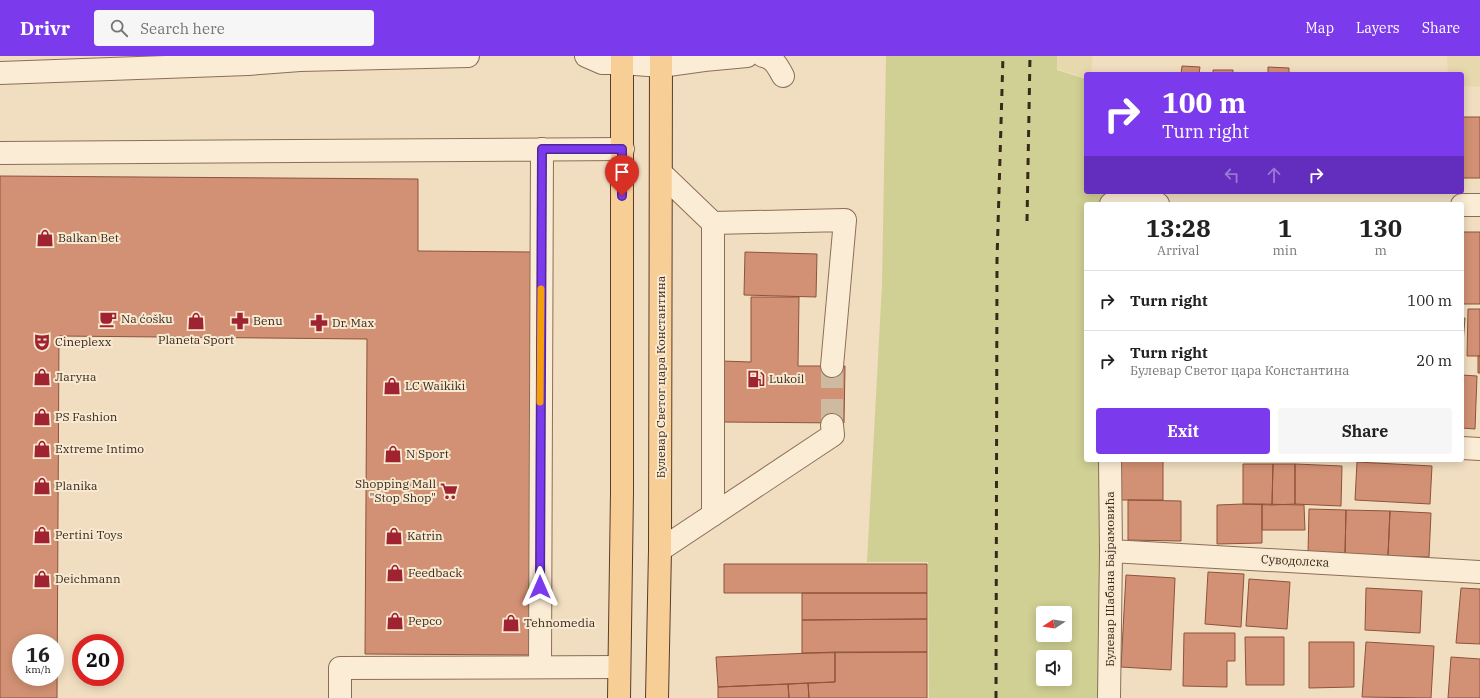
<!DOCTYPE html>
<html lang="en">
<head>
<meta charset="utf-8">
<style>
	:root { --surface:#fff; --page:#f6f6f6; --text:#222; --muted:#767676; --line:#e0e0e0; --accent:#7c3aed }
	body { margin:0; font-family:"IBM Plex Serif",serif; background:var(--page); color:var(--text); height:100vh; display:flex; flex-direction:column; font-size:15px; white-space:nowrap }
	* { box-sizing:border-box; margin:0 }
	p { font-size:13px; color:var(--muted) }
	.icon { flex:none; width:22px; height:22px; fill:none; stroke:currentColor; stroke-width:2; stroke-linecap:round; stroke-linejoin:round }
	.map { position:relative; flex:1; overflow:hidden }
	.details { position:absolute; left:1084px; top:146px; width:380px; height:260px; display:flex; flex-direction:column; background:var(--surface); border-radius:4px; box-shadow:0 2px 10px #0003 }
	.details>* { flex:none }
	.guide { position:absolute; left:1084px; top:16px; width:380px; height:122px; border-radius:4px; box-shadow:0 2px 10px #0003; background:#7c3aed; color:#fff; overflow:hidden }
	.needle { width:26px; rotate:258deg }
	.controls { position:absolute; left:1036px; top:550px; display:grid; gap:8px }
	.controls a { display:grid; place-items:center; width:36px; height:36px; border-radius:4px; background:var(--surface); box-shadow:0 2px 10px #0003; font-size:20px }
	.speed { position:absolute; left:12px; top:578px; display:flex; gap:8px; font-size:20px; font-weight:700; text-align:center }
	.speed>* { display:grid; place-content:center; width:52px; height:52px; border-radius:50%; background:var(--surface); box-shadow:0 2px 10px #0003; line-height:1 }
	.speed small { font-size:10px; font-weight:400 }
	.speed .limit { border:6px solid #d22; background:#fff; color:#111 }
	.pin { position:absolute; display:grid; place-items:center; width:34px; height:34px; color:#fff; margin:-41px -17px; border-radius:50% 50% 50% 0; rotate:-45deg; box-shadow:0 0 4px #0007 }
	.pin .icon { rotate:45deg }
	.me { position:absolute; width:44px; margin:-22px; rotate:0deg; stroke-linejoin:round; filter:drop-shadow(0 0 3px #0008) }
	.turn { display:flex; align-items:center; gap:14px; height:84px; padding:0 12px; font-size:18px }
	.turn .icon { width:52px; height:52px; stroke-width:2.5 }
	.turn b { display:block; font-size:28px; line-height:34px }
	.lanes { display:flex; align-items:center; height:38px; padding:0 12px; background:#0003; justify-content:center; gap:20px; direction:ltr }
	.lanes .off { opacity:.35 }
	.eta { display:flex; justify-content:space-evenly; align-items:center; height:68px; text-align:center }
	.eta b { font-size:24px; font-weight:800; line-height:28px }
	.cta { display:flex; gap:8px; margin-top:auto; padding:8px 12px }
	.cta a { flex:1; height:46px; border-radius:4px; background:var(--accent); color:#fff; font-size:16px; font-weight:800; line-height:46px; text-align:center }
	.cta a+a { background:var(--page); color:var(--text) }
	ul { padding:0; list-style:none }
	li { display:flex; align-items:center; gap:12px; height:60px; padding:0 12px; border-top:1px solid var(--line) }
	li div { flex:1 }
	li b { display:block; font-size:15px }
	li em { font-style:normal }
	header { display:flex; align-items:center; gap:24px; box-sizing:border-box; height:56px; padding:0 20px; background:var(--accent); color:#fff }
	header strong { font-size:19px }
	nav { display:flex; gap:22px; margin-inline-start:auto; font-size:14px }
	.search { width:280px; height:36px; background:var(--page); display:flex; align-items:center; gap:10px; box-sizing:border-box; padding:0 14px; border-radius:4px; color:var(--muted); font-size:15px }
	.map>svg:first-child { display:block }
</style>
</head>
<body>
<header>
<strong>Drivr</strong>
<div class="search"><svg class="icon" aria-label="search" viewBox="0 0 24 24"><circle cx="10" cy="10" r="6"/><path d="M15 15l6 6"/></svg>Search here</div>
<nav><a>Map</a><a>Layers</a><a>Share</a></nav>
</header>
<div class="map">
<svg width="1480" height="642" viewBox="0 0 1480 642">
	<rect width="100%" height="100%" fill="#f1dec1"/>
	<path fill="#e7d8ae" d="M 1057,0 L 1093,0 L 1091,18 L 1086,18 L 1086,22 L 1057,13 Z
		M 1447,0 L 1480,0 L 1480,31 L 1462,30 L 1462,18 L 1448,18 Z"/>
	<path fill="#d0d094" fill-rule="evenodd" d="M 886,0 L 1057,0 L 1057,14 L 1086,23 L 1086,136 L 1107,136 L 1107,148 L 1086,148 L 1086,404 L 1105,404 L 1103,642 L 929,642 L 928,506 L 867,506 L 882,228 ZM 1043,557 L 1065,557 L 1065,579 L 1043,579 ZM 1043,601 L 1065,601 L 1065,623 L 1043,623 Z"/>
	<path fill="#d29174" stroke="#8d533b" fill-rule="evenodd" d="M 1182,10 L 1200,11 L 1199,18 L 1181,18 Z
		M 1268,11 L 1289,12 L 1289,18 L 1268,18 Z
		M 1213,14 L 1233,14 L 1233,18 L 1213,18 Z
		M 1462,61 L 1480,61 L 1480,122 L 1462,122 Z
		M 0,120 L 418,123 L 418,195 L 532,196 L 531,599 L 365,598 L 367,283 L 59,280 L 57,642 L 0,642 ZM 21,587 L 55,587 L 55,621 L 21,621 Z
		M 1462,176 L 1480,176 L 1480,248 L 1462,248 Z
		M 745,196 L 817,198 L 816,241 L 744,239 Z
		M 751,241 L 799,241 L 798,310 L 845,310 L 844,367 L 720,366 L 721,305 L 751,306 Z
		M 1468,253 L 1480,253 L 1480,300 L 1467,300 Z
		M 1462,262 L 1465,262 L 1462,300 Z
		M 1478,300 L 1480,300 L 1480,317 L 1478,317 Z
		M 1462,319 L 1477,320 L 1475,373 L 1462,372 Z
		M 1112,404 L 1163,405 L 1163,444 L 1112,444 Z
		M 1357,406 L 1432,410 L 1430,448 L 1355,444 Z
		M 1243,408 L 1273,408 L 1272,449 L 1243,448 Z
		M 1273,408 L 1295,408 L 1295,448 L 1272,449 Z
		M 1295,408 L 1342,410 L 1341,450 L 1295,448 Z
		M 1128,444 L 1181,445 L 1181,485 L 1128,484 Z
		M 1243,448 L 1262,448 L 1262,487 L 1217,488 L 1217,449 Z
		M 1262,448 L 1304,449 L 1305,474 L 1262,474 Z
		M 1309,453 L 1346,454 L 1345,499 L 1308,498 Z
		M 1346,454 L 1390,455 L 1388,500 L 1345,499 Z
		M 1390,455 L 1431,457 L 1429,501 L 1388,500 Z
		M 724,508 L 927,508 L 927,537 L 724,537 Z
		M 1208,516 L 1244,518 L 1241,571 L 1205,568 Z
		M 1126,519 L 1175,522 L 1171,614 L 1121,611 Z
		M 1249,523 L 1290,526 L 1287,573 L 1246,570 Z
		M 1366,532 L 1422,535 L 1420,577 L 1365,574 Z
		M 1461,532 L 1480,533 L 1480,588 L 1456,587 Z
		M 802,537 L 927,537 L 927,563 L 802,564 Z
		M 927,563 L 927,596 L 802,597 L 802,564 Z
		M 1184,577 L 1235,577 L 1235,605 L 1227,605 L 1227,631 L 1183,630 Z
		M 1245,581 L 1284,581 L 1284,629 L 1246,629 Z
		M 1309,586 L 1354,586 L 1354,631 L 1309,632 Z
		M 1366,586 L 1434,590 L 1431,642 L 1362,641 Z
		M 835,596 L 835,626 L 718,631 L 716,601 Z
		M 835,596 L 927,596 L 927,642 L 809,642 L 808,627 L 835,626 Z
		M 1451,601 L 1480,603 L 1480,642 L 1448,642 Z
		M 808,627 L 809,642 L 789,642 L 788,628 Z
		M 788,628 L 789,642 L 718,642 L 718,631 Z"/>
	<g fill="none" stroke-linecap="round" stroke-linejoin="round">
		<path stroke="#cdbaa0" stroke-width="22" stroke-dasharray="22 11" stroke-linecap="butt" d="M 832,310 L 832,369"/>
		<g stroke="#8c6e57" stroke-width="24">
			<path id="minor" d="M 586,0 L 602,7 L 622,7 L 661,10 L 704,4 L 747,0
				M 763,0 C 774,2 778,11 783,20
				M 0,17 L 248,8 L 300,4 L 468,0
				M 0,97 L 623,93
				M 662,118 L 713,167 L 845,164 L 832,310
				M 1111,148 L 1158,148
				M 1462,149 L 1480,149
				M 1462,392 L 1480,393
				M 713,459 L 713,167
				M 660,494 L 833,379 L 832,369
				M 1111,495 L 1480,516
				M 540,611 L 542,93
				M 340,642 L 340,612 L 619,611
				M 1109,642 L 1111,495 L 1110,404"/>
		</g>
		<g stroke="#5a3c2c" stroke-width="24">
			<path id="major" d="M 619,642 L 622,436 L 622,0
				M 657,642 L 660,494 L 661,0"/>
		</g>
		<use href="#minor" stroke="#fbecd5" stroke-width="22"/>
		<use href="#major" stroke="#f7ce96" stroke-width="22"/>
		<path stroke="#3b281d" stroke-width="3" stroke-dasharray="7 7" stroke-linecap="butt" d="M 1027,165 L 1030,0
			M 996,642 L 997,204 L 1003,0"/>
	</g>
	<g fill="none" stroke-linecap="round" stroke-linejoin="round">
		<g stroke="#51269a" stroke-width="10">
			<path id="route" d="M 540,531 L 542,93 L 622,93 L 622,140"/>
		</g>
		<use href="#route" stroke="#7c3aed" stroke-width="7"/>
		<path stroke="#f59e0b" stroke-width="7" d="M 540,346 L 541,233"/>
	</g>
	<defs>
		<g id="shop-bare" transform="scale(1.38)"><path d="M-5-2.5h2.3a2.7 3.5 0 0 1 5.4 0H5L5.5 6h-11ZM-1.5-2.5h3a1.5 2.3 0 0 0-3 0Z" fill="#a02331" stroke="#f8e9d1" stroke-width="2.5" paint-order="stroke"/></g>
		<g id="cafe-bare" transform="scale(1.38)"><path d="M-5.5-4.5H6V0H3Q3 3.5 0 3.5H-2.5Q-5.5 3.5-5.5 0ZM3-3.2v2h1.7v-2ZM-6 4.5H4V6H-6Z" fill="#a02331" stroke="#f8e9d1" stroke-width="2.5" paint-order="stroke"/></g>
		<g id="pharmacy-bare" transform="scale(1.38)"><path d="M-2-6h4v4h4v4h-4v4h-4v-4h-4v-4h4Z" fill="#a02331" stroke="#f8e9d1" stroke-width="2.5" paint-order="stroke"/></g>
		<g id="theatre-bare" transform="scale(1.38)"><path d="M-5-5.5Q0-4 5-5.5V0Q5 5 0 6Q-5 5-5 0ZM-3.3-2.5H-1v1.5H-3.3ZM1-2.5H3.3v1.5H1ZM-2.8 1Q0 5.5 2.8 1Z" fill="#a02331" stroke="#f8e9d1" stroke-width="2.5" paint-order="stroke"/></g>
		<g id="fuel-bare" transform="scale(1.38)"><path d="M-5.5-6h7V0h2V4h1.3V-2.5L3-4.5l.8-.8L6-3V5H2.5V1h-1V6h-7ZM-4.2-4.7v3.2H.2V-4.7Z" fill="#a02331" stroke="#f8e9d1" stroke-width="2.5" paint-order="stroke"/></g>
		<g id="supermarket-bare" transform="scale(1.38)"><path d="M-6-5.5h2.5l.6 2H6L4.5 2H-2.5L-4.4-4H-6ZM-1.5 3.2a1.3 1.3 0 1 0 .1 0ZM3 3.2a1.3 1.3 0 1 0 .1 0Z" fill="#a02331" stroke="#f8e9d1" stroke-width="2.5" paint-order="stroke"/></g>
	</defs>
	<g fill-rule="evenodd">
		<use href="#shop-bare" x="45" y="182"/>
		<use href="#cafe-bare" x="108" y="263"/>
		<use href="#shop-bare" x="196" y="265"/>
		<use href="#pharmacy-bare" x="240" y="265"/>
		<use href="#pharmacy-bare" x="319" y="267"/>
		<use href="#theatre-bare" x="42" y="286"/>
		<use href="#shop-bare" x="42" y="321"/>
		<use href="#fuel-bare" x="756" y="323"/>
		<use href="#shop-bare" x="392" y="330"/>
		<use href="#shop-bare" x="42" y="361"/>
		<use href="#shop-bare" x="42" y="393"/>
		<use href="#shop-bare" x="393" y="398"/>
		<use href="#shop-bare" x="42" y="430"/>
		<use href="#supermarket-bare" x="449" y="435"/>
		<use href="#shop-bare" x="42" y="479"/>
		<use href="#shop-bare" x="394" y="480"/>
		<use href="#shop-bare" x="395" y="517"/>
		<use href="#shop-bare" x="42" y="523"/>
		<use href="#shop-bare" x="395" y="565"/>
		<use href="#shop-bare" x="511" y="567"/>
	</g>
	<g text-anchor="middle" stroke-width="4" stroke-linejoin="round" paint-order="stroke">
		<g font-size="12" fill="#3b281d" stroke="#f8e9d1" text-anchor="start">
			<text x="58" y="186">Balkan Bet</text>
			<text x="121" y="267">Na ćošku</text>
			<text x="253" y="269">Benu</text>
			<text x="332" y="271">Dr. Max</text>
			<text x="196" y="288" text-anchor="middle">Planeta Sport</text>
			<text x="55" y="290">Cineplexx</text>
			<text x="55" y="325">Лагуна</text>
			<text x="769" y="327">Lukoil</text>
			<text x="405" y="334">LC Waikiki</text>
			<text x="55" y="365">PS Fashion</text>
			<text x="55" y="397">Extreme Intimo</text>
			<text x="406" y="402">N Sport</text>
			<text x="436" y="432" text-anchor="end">Shopping Mall<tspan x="436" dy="14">"Stop Shop"</tspan></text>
			<text x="55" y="434">Planika</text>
			<text x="55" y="483">Pertini Toys</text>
			<text x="407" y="484">Katrin</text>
			<text x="408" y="521">Feedback</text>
			<text x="55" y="527">Deichmann</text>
			<text x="408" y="569">Pepco</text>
			<text x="524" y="571">Tehnomedia</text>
		</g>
		<g font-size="12" fill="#3b281d" stroke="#f8e9d1">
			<text transform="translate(661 321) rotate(-90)" y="4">Булевар Светог цара Константина</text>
			<text transform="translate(1295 505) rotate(3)" y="4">Суводолска</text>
			<text transform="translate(1110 523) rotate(-90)" y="4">Булевар Шабана Бајрамовића</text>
		</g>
	</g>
</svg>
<div class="controls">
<a><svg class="needle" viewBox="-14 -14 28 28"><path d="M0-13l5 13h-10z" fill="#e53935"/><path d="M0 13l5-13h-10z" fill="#767676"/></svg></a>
<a><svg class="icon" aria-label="sound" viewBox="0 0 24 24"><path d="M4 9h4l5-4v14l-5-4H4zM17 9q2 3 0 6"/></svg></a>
</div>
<div class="speed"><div>16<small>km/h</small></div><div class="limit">20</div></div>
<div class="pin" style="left:622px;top:140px;background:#d93025"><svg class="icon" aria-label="arrive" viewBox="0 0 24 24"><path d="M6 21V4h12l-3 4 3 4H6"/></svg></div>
<svg class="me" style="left:540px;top:531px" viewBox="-20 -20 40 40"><path d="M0-17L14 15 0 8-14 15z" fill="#7c3aed" stroke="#fff" stroke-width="4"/></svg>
<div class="guide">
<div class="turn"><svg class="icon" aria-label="right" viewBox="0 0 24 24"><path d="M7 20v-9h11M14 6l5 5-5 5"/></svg><div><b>100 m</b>Turn right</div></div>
<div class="lanes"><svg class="icon off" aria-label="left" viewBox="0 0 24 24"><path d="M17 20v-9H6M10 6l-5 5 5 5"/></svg><svg class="icon off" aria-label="ahead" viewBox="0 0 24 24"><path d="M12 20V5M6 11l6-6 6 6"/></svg><svg class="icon" aria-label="right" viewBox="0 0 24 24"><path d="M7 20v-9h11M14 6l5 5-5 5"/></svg></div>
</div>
<section class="details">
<div class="eta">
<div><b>13:28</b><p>Arrival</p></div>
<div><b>1</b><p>min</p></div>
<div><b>130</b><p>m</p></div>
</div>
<ul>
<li><svg class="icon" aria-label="right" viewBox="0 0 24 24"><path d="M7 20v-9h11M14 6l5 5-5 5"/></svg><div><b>Turn right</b></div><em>100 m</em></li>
<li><svg class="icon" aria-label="right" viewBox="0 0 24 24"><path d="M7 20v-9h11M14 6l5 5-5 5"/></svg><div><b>Turn right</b><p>Булевар Светог цара Константина</p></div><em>20 m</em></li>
</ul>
<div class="cta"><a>Exit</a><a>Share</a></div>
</section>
</div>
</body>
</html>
